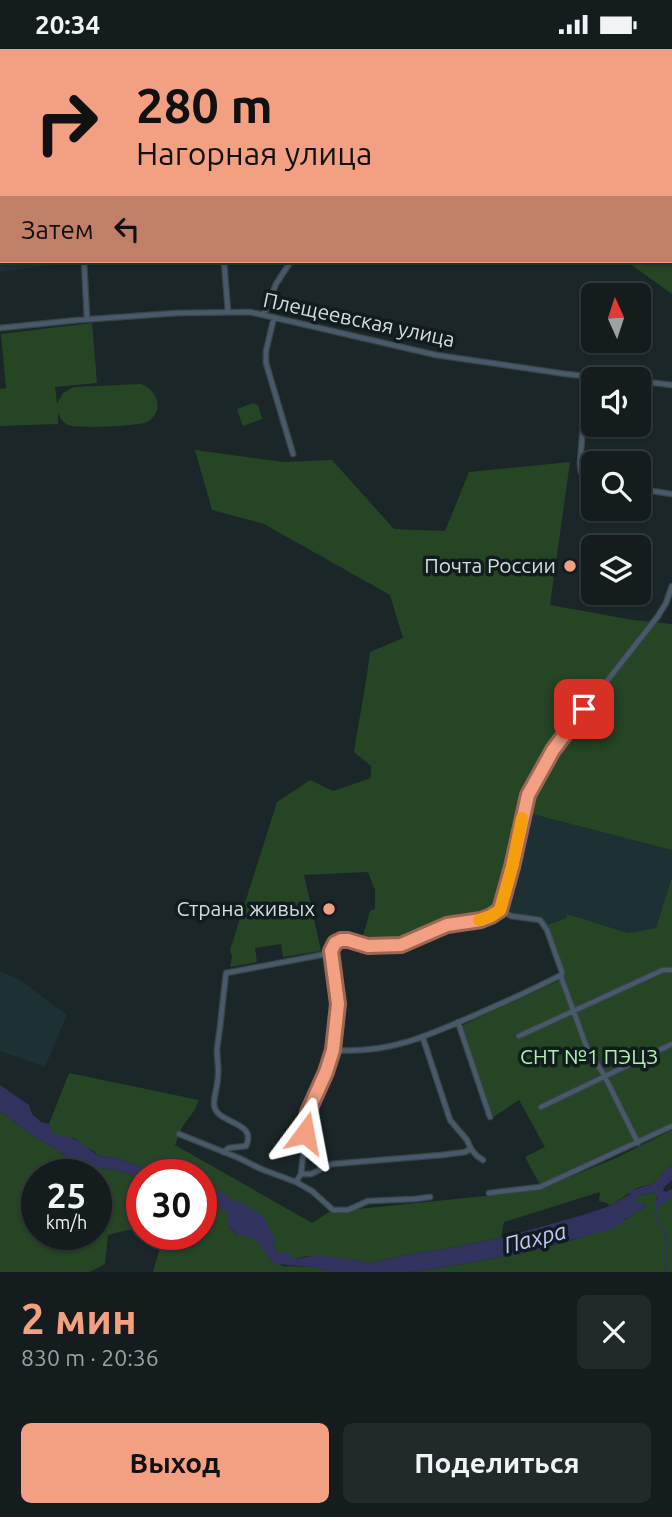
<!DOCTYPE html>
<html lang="ru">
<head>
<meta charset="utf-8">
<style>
	:root { --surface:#141c1e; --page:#21292b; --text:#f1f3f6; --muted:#9da1a4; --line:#333a3c; --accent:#f39f82 }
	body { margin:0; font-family:Ubuntu,sans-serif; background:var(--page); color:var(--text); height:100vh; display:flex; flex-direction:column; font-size:26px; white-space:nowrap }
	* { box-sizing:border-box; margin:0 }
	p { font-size:23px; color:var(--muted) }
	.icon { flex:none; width:38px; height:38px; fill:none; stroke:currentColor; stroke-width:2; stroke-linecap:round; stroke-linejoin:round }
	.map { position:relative; height:1223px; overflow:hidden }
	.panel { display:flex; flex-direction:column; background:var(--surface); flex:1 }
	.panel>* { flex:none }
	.banner { position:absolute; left:0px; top:0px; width:672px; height:214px; box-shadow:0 2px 5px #0004,0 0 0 2px var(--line); background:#f39f82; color:#111; overflow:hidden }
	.needle { width:46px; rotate:357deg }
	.fabs { position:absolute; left:581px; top:234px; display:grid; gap:14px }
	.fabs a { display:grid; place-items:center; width:70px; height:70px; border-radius:10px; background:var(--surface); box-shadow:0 2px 5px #0004,0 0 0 2px var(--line); font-size:35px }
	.speed { position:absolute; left:21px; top:1110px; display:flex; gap:14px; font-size:35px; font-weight:700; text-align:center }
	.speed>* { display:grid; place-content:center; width:91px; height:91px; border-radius:50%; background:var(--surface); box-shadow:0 2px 5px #0004,0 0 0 2px var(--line); line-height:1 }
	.speed small { font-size:18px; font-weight:400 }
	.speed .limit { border:10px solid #d22; background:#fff; color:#111 }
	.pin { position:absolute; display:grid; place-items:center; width:60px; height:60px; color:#fff; margin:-30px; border-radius:14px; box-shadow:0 4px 10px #0006 }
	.me { position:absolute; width:77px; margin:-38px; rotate:13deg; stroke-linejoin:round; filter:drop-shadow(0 0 5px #0008) }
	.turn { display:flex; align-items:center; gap:24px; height:147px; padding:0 21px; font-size:32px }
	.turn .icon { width:91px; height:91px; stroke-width:2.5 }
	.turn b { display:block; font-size:49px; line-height:60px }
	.then { display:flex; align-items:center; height:66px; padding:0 21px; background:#0003; gap:14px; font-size:26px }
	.round { display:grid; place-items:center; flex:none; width:74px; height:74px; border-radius:10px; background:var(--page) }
	.overview { display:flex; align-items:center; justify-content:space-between; height:119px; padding:0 21px }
	h1 { font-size:42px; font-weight:600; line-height:52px; color:var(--accent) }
	.button { display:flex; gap:14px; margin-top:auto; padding:14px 21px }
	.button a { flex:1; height:80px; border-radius:10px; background:var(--accent); color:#111; font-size:28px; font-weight:600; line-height:80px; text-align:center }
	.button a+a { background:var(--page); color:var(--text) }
	.status { display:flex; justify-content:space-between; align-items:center; height:49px; padding:0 35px; background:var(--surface); direction:ltr }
	.status svg { height:19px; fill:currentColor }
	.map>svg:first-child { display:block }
</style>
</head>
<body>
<div class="status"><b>20:34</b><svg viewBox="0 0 49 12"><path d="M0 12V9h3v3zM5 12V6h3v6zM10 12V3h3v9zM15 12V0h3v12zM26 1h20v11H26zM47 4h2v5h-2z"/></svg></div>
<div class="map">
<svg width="672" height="1223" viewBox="0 0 672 1223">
	<rect width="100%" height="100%" fill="#1b2628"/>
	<path fill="#1d3034" d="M 0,0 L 328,0 L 327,2 L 2,2 L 2,212 L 83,212 L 0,223 Z
		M 532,765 L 672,801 L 672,828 L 656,879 L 628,884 L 567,865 L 566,869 L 547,876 L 541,870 L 507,867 Z
		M 0,922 L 20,931 L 67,966 L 45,1018 L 0,1002 Z"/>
	<path fill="#264525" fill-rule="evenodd" d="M 670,138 L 672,139 L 672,245 L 629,214 L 629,212 L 670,212 Z
		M 92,274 L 97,334 L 55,338 L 57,355 L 63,344 L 74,338 L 141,335 C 158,341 165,363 147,373 C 139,377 76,380 68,376 C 63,374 60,369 58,364 L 58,375 L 0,377 L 0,340 L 6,339 L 1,285 Z
		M 253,354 L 258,356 L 262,370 L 243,377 L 237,360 Z
		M 195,401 L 284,413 L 332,411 L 394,480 L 445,482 L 469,423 L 570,413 L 550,556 L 633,571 L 672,575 L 672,801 L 532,765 L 507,867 L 490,864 L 456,871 L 400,894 L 363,887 L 370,862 L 375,860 L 375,841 L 368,823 L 304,826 L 321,902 L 283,908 L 281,895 L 255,899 L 257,913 L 230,918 L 232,908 L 230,901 L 277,753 L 310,731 L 333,742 L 371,729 L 371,717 L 354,703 C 359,670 366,637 370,603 L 403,589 L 390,546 L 264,475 L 212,461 Z
		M 672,828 L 672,1075 L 540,1136 L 525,1108 L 545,1098 L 519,1051 L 492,1069 L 461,977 L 562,930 L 565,926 L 547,876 L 566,869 L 567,865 L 628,884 L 656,879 Z
		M 69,1024 L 199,1051 L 194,1062 L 182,1078 L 175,1096 L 312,1174 L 329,1163 L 495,1146 L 548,1137 L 616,1109 L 672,1081 L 672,1115 L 654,1134 L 637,1139 L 610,1157 L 607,1154 L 599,1152 L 600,1143 L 504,1173 L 501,1189 L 450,1199 L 416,1204 L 368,1214 L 355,1211 L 307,1207 L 294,1210 L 277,1204 L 273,1194 L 228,1151 L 201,1139 L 201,1125 L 162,1125 L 117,1109 L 98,1107 L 94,1102 L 88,1100 L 74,1089 L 60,1088 L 51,1082 L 49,1075 Z
		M 0,1062 L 28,1083 L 66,1107 C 77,1119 94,1118 109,1120 C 120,1121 131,1126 142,1129 L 142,1182 L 128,1181 L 108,1186 L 105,1215 L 90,1223 L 0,1223 ZM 37,1125 L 96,1125 L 96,1185 L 37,1185 Z
		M 655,1143 L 657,1146 L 656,1152 L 665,1153 L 672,1149 L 672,1223 L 409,1223 L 434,1220 L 523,1204 L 565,1193 L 589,1186 L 630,1168 L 646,1157 L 645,1155 L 634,1153 L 638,1147 Z
		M 201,1150 L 228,1162 L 228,1177 L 235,1185 L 250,1187 L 258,1192 L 271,1212 L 283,1217 L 315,1218 L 332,1223 L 153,1223 L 160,1198 L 151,1185 L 201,1185 Z"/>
	<path fill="#31325e" d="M 0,1036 L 29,1056 L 32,1065 L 41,1073 L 49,1075 C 54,1092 65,1084 76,1091 C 81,1094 95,1104 98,1107 L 117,1109 L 162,1125 L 142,1125 L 142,1129 C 131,1126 120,1121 109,1120 C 94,1118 77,1119 66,1107 L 28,1083 L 0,1062 Z
		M 672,1115 L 672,1131 L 664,1138 L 663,1141 L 666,1143 L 672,1140 L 672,1149 C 665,1152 663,1159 655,1156 L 657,1149 L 655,1143 L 638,1147 L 635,1153 L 645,1155 L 646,1157 L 630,1168 L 624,1170 L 623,1174 L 608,1181 L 523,1204 L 434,1220 L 409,1223 L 332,1223 L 315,1218 L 274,1215 C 268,1209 259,1192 252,1189 C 247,1186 241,1187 236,1185 L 228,1177 L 227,1162 L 201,1150 L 201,1139 L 212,1143 L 223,1142 L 228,1151 L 239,1152 L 264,1168 L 275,1190 L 273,1194 L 277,1204 L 287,1203 L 294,1210 L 318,1206 L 355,1211 L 368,1214 L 416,1204 L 450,1199 L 501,1189 L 583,1166 L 610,1157 L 630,1145 L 629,1141 L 630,1140 L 634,1141 L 654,1134 Z"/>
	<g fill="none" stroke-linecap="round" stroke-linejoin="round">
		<path stroke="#31325e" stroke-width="2" d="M 657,1154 L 655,1167 C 671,1192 667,1196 665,1223"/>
		<g stroke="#394345" stroke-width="7">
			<path id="minor" d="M 64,0 L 65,2
				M 84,212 L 87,270
				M 224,212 L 228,263
				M 264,265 L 276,235 L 291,212
				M 274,268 L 266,302 L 266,314 L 293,405
				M 0,279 L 78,271 L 178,264 L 250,263 L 436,306 L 566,325 L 626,331
				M 587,327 L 580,414 L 581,423 L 593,435
				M 639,332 L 672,336
				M 639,440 L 672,445
				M 500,861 L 512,818 L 525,757 L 533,735 L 553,701 L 658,567 L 666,554 L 672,537
				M 500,861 L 511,867 L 540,871 L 547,881 L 562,923 L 561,928 L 587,999 L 604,1026 L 638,1094
				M 331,902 C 341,883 352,895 369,897 C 374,897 380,897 385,897 C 409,897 426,882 448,876 C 467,870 482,875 500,861
				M 458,973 L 490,1068
				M 519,987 L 663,921 L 672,921
				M 423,989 L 450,1071 L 467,1091 L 471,1100 L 477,1107 L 483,1111
				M 333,1001 C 387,1005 425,988 473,967 C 503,954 532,941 561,926
				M 541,1058 L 672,995
				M 179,1085 L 239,1109 L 261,1120 L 296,1133 L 312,1142 L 333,1161 L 348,1161 L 368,1152 L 415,1150 L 430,1148
				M 223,1103 L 229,1099 L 246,1097 C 258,1071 215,1076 214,1055 C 214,1046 218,1036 218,1027 C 219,1019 217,1009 217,1000 C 218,993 219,986 220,978 C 222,960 224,942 226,924 L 321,906 L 331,902
				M 301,1125 L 311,1125 L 332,1115 L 442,1106 L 465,1103 L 471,1100
				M 296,1133 L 301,1125 L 308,1063 L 326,1023 L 333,1001 L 339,955 L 331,902
				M 489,1144 L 540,1138 L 672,1077"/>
		</g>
		<use href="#minor" stroke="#48596a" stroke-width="4.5"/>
		<path stroke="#838c8e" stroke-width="2" stroke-dasharray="12 12" stroke-linecap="butt" d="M 15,0 L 16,2
			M 54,0 L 56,2"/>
	</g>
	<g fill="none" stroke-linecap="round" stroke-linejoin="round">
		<g stroke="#9e6754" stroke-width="18">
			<path id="route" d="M 305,1084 L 308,1063 L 326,1023 L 333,1001 L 338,955 L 331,902 L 335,894 L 341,891 L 348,891 L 368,897 L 401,896 L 447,876 L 481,871 L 491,867 L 500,861 L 512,818 L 528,746 L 553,701 L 584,660"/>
		</g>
		<use href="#route" stroke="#f39f82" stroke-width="12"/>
		<path stroke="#f59e0b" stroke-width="12" d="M 479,871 L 491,867 L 500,861 L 512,818 L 522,769"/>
	</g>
	<g fill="#f39f82" stroke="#111c1f" stroke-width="2.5">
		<circle cx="570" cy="517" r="7"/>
		<circle cx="329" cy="860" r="7"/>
	</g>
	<g text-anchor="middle" stroke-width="7" stroke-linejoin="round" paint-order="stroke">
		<g font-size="21" fill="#d5dcde" stroke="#111c1f">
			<text transform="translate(359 271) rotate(12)" y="7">Плещеевская улица</text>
		</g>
		<g font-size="21" fill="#d5dcde" stroke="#111c1f" text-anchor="end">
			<text x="556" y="524">Почта России</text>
			<text x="315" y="867">Страна живых</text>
		</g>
		<g font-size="21" fill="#b2eeae" stroke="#111c1f">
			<text x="589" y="1015">СНТ №1 ПЭЦЗ</text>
		</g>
		<g font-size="23" font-style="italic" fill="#c1c6f3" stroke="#111c1f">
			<text transform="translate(535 1189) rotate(-14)" y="8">Пахра</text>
		</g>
	</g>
</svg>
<div class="fabs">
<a><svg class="needle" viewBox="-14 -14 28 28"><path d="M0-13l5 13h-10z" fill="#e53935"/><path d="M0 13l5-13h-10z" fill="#9da1a4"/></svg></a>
<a><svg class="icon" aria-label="sound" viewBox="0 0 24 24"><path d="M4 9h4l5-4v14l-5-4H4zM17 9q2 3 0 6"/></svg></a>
<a><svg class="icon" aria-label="search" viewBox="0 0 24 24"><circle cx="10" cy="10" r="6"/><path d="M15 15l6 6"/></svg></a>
<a><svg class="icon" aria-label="layers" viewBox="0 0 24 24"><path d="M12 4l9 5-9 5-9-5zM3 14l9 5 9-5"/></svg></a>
</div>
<div class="speed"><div>25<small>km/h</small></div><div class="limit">30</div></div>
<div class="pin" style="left:584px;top:660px;background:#d93025"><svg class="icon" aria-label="arrive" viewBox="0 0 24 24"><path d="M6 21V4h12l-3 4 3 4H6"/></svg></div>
<svg class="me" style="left:305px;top:1084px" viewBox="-20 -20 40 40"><path d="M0-17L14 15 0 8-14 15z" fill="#f39f82" stroke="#fff" stroke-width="4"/></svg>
<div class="banner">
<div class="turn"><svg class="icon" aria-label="right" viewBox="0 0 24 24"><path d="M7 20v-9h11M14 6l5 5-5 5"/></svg><div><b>280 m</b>Нагорная улица</div></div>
<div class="then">Затем<svg class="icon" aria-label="left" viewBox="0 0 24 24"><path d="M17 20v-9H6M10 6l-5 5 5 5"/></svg></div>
</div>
</div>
<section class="panel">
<div class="overview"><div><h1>2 мин</h1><p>830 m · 20:36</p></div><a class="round"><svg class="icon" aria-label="close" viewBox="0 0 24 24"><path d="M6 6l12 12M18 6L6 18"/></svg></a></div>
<div class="button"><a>Выход</a><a>Поделиться</a></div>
</section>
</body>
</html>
